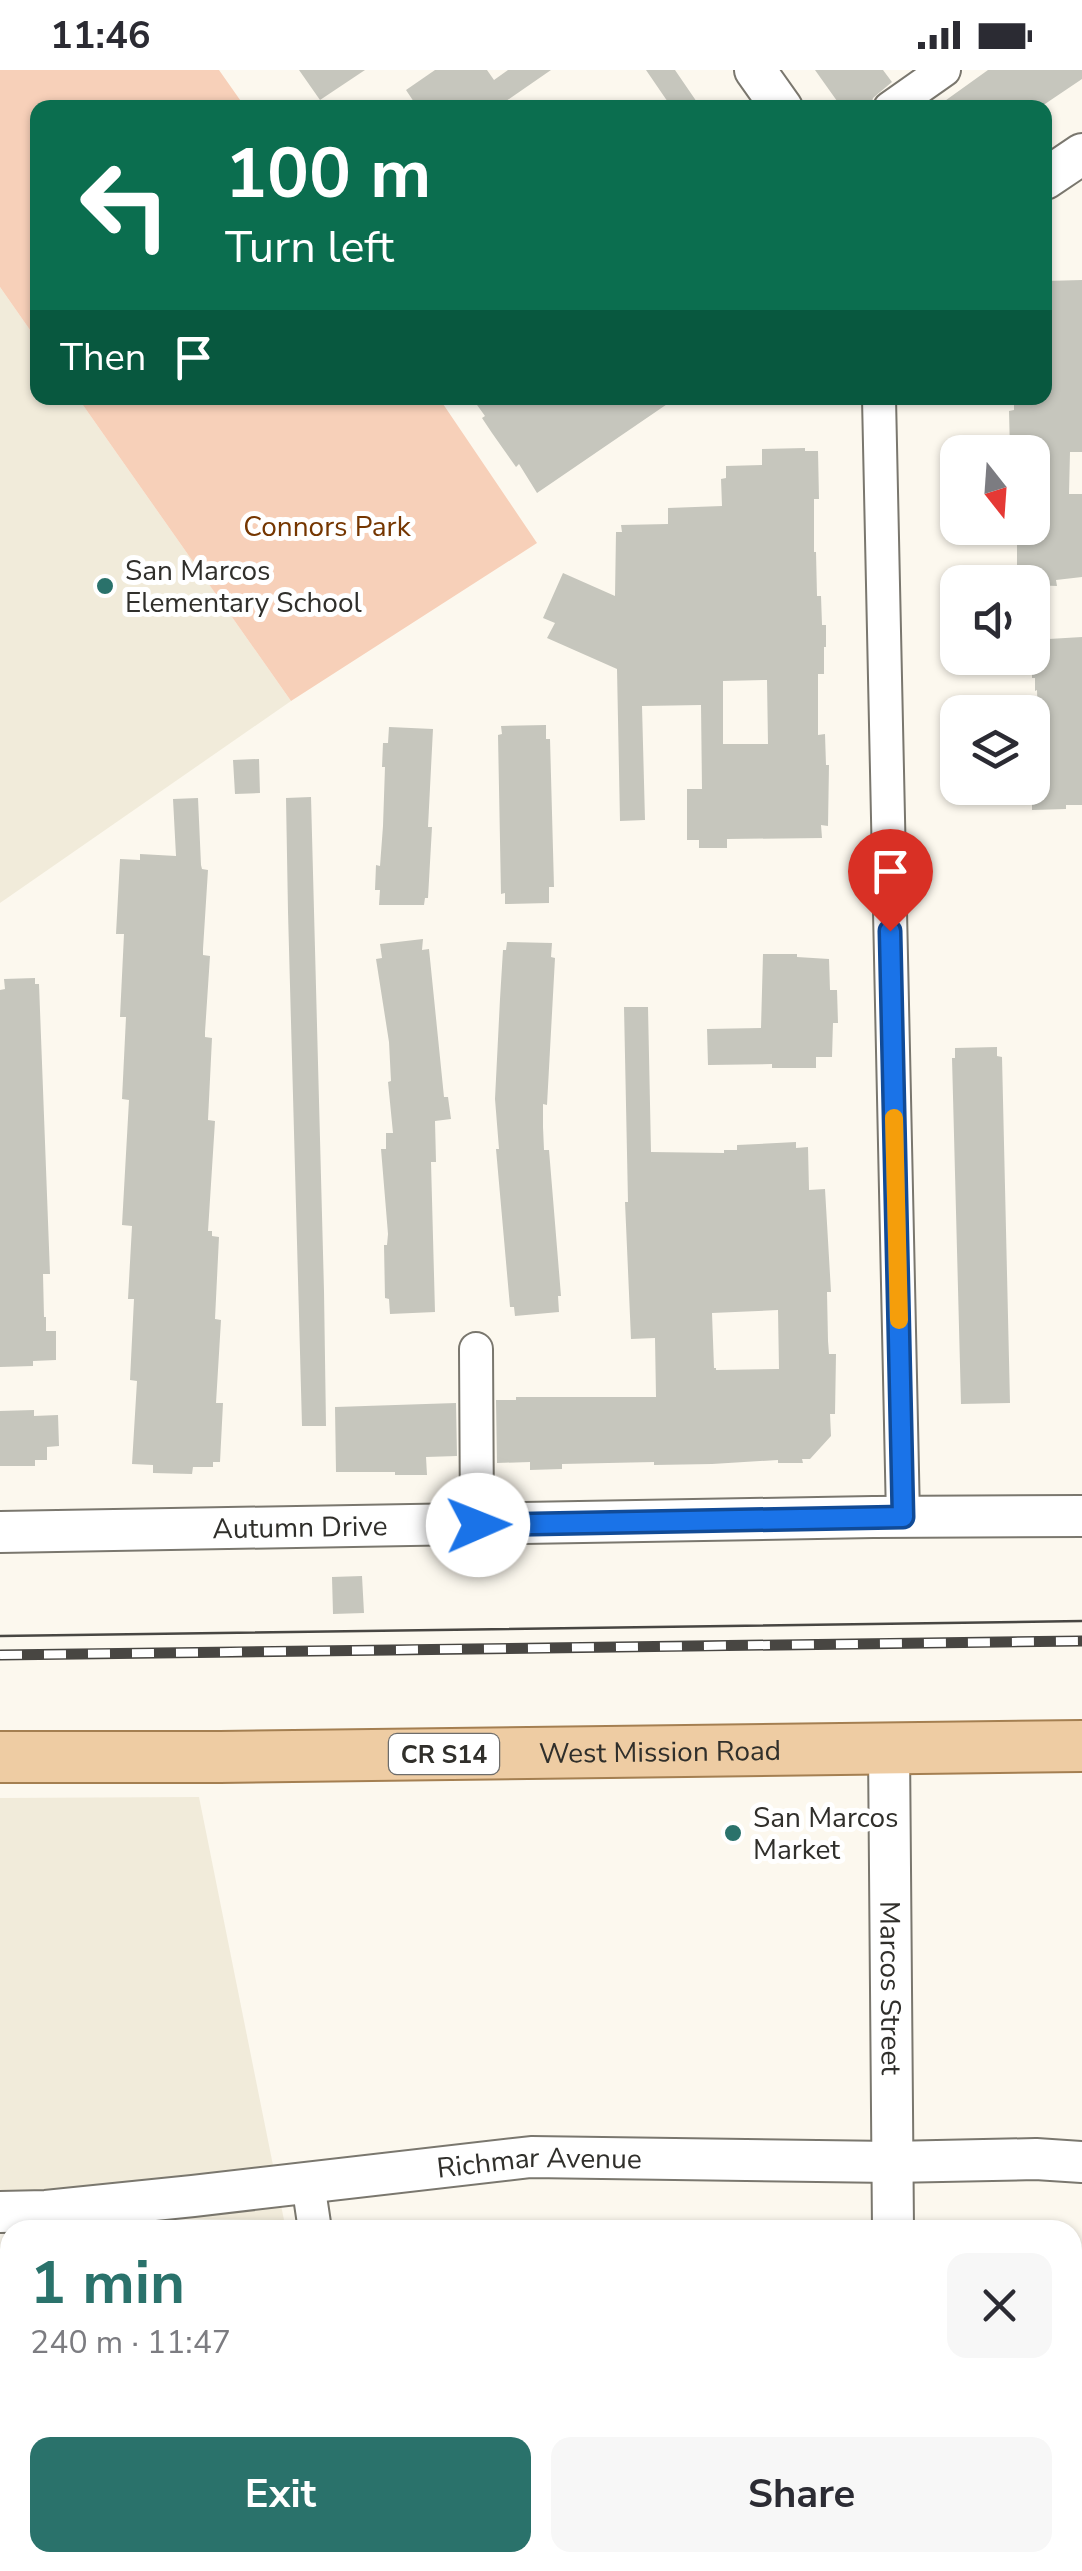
<!DOCTYPE html>
<html lang="en">
<head>
<meta charset="utf-8">
<style>
	:root { --surface:#fff; --page:#f7f7f7; --text:#2b2b33; --muted:#7c7c81; --accent:#2a726b }
	body { margin:0; font-family:"Nunito Sans",sans-serif; background:var(--page); color:var(--text); height:100vh; display:flex; flex-direction:column; font-size:38px; white-space:nowrap }
	* { box-sizing:border-box; margin:0 }
	p { font-size:32px; color:var(--muted) }
	.icon { flex:none; width:55px; height:55px; fill:none; stroke:currentColor; stroke-width:2; stroke-linecap:round; stroke-linejoin:round }
	.map { position:relative; flex:1; overflow:hidden }
	.sheet { position:absolute; left:0px; top:2150px; width:1082px; height:352px; display:flex; flex-direction:column; background:var(--surface); border-radius:30px 30px 0 0; box-shadow:0 2px 8px #0004 }
	.sheet>* { flex:none }
	.guide { position:absolute; left:30px; top:30px; width:1022px; height:305px; border-radius:20px; box-shadow:0 2px 8px #0004; background:#0b6e4f; color:#fff; overflow:hidden }
	.needle { width:65px; rotate:163deg }
	.fabs { position:absolute; left:940px; top:365px; display:grid; gap:20px }
	.fabs a { display:grid; place-items:center; width:110px; height:110px; border-radius:20px; background:var(--surface); box-shadow:0 2px 8px #0004; font-size:50px }
	.pin { position:absolute; display:grid; place-items:center; width:85px; height:85px; color:#fff; margin:-102px -42px; border-radius:50% 50% 50% 0; rotate:-45deg; box-shadow:0 0 10px #0007 }
	.pin .icon { rotate:45deg }
	.me { position:absolute; width:110px; margin:-55px; rotate:89deg; stroke-linejoin:round; filter:drop-shadow(0 0 8px #0008) }
	.turn { display:flex; align-items:center; gap:35px; height:210px; padding:0 30px; font-size:45px }
	.turn .icon { width:130px; height:130px; stroke-width:2.5 }
	.turn b { display:block; font-size:70px; line-height:85px }
	.then { display:flex; align-items:center; height:95px; padding:0 30px; background:#0003; gap:20px; font-size:38px }
	.round { display:grid; place-items:center; flex:none; width:105px; height:105px; border-radius:20px; background:var(--page) }
	.head { display:flex; align-items:center; justify-content:space-between; height:170px; padding:0 30px }
	h1 { font-size:60px; font-weight:700; line-height:75px; color:var(--accent) }
	.button { display:flex; gap:20px; margin-top:auto; padding:20px 30px }
	.button a { flex:1; height:115px; border-radius:20px; background:var(--accent); color:#fff; font-size:40px; font-weight:700; line-height:115px; text-align:center }
	.button a+a { background:var(--page); color:var(--text) }
	.status { display:flex; justify-content:space-between; align-items:center; height:70px; padding:0 50px; background:var(--surface); direction:ltr }
	.status svg { height:28px; fill:currentColor }
	.map>svg:first-child { display:block }
</style>
</head>
<body>
<div class="status"><b>11:46</b><svg viewBox="0 0 49 12"><path d="M0 12V9h3v3zM5 12V6h3v6zM10 12V3h3v9zM15 12V0h3v12zM26 1h20v11H26zM47 4h2v5h-2z"/></svg></div>
<div class="map">
<svg width="1082" height="2501" viewBox="0 0 1082 2501">
	<rect width="100%" height="100%" fill="#fcf8ee"/>
	<path fill="#f1ebda" d="M 0,217 L 37,270 L 38,328 L 78,328 L 291,631 L 0,833 Z
		M 199,1727 L 284,2150 L 0,2147 L 0,1728 Z"/>
	<path fill="#f7d0b9" d="M 0,0 L 219,0 L 245,37 L 38,38 L 37,270 L 0,217 Z
		M 78,328 L 439,328 L 537,473 L 291,631 Z"/>
	<path fill="#c6c6bd" fill-rule="evenodd" d="M 299,0 L 365,0 L 320,30 Z
		M 435,0 L 487,0 L 494,10 L 508,0 L 551,0 L 496,38 L 418,38 L 406,20 Z
		M 646,0 L 675,0 L 701,38 L 672,38 Z
		M 815,0 L 883,0 L 892,12 L 873,28 L 870,38 L 842,38 Z
		M 988,0 L 1082,0 L 1082,9 L 1039,38 L 935,38 Z
		M 1082,210 L 1082,382 L 1070,382 L 1069,424 L 1082,424 L 1082,507 L 1056,510 L 1057,516 L 1032,515 L 1032,512 L 1019,512 L 1019,497 L 1017,497 L 1017,458 L 1032,458 L 1032,382 L 1010,382 L 1009,341 L 1014,340 L 1014,328 L 1045,328 L 1045,211 Z
		M 472,328 L 676,328 L 537,423 L 519,394 L 516,397 L 492,363 L 482,348 L 485,346 Z
		M 805,378 L 805,381 L 818,381 L 819,429 L 814,429 L 814,482 L 816,482 L 817,526 L 821,526 L 822,555 L 826,555 L 826,577 L 824,577 L 824,604 L 818,604 L 818,665 L 825,664 L 826,695 L 829,695 L 828,756 L 821,755 L 822,768 L 727,769 L 727,778 L 699,778 L 699,770 L 687,770 L 687,719 L 702,719 L 701,635 L 642,636 L 645,750 L 620,751 L 617,599 L 547,568 L 555,553 L 543,548 L 563,503 L 615,526 L 616,462 L 622,462 L 621,455 L 668,454 L 668,438 L 722,436 L 721,409 L 726,408 L 726,396 L 762,395 L 762,379 ZM 767,610 L 768,674 L 723,674 L 723,611 Z
		M 1082,567 L 1082,735 L 1066,735 L 1066,739 L 1032,740 L 1032,697 L 1036,697 L 1036,685 L 1039,685 L 1037,620 L 1035,621 L 1035,608 L 1032,608 L 1032,570 Z
		M 546,655 L 546,669 L 550,669 L 554,817 L 549,817 L 549,833 L 505,834 L 505,823 L 501,824 L 498,665 L 502,664 L 501,656 Z
		M 389,657 L 433,659 L 428,757 L 432,757 L 428,828 L 425,828 L 424,835 L 379,835 L 380,820 L 375,820 L 376,795 L 380,796 L 383,756 L 385,697 L 382,697 L 383,673 L 388,673 Z
		M 259,689 L 260,723 L 235,724 L 233,690 Z
		M 311,727 L 324,1221 L 326,1356 L 302,1356 L 288,842 L 286,728 Z
		M 198,728 L 201,795 L 202,799 L 208,800 L 203,879 L 203,885 L 210,886 L 205,962 L 205,967 L 212,968 L 208,1050 L 215,1051 L 208,1161 L 212,1161 L 212,1166 L 219,1167 L 215,1249 L 221,1250 L 216,1333 L 223,1333 L 220,1392 L 213,1392 L 213,1397 L 193,1397 L 192,1404 L 153,1403 L 153,1395 L 132,1394 L 137,1311 L 130,1310 L 134,1229 L 128,1229 L 132,1156 L 122,1155 L 129,1030 L 122,1029 L 126,947 L 120,947 L 124,864 L 116,864 L 120,789 L 140,790 L 140,784 L 176,786 L 173,729 Z
		M 423,869 L 422,880 L 429,879 L 444,1027 L 448,1027 L 451,1049 L 435,1051 L 436,1092 L 431,1092 L 435,1242 L 390,1244 L 389,1229 L 385,1228 L 384,1175 L 387,1175 L 388,1164 L 381,1079 L 386,1079 L 386,1063 L 393,1063 L 388,1012 L 391,1011 L 389,972 L 376,889 L 382,888 L 380,874 Z
		M 507,872 L 552,873 L 551,887 L 555,888 L 547,1035 L 543,1034 L 543,1057 L 544,1080 L 549,1080 L 561,1226 L 558,1226 L 559,1242 L 515,1246 L 514,1237 L 510,1237 L 496,1079 L 499,1079 L 495,1029 L 500,929 L 503,880 L 506,880 Z
		M 763,884 L 797,884 L 797,887 L 829,889 L 830,920 L 837,920 L 838,953 L 833,953 L 832,987 L 816,987 L 816,998 L 772,998 L 772,994 L 708,995 L 707,959 L 761,958 Z
		M 35,908 L 35,914 L 39,914 L 50,1204 L 43,1204 L 44,1247 L 46,1247 L 46,1261 L 56,1261 L 56,1290 L 33,1291 L 33,1296 L 0,1297 L 0,920 L 5,919 L 4,909 Z
		M 624,937 L 648,937 L 651,1082 L 724,1083 L 724,1080 L 737,1080 L 737,1075 L 796,1072 L 796,1078 L 808,1077 L 809,1120 L 825,1119 L 831,1222 L 827,1222 L 828,1271 L 829,1284 L 836,1284 L 835,1344 L 830,1344 L 831,1366 L 810,1389 L 802,1389 L 803,1393 L 778,1393 L 778,1390 L 712,1394 L 654,1395 L 654,1392 L 562,1394 L 562,1399 L 530,1400 L 530,1392 L 497,1393 L 496,1330 L 516,1330 L 516,1327 L 656,1327 L 655,1268 L 631,1269 L 625,1132 L 628,1132 ZM 778,1240 L 779,1299 L 716,1300 L 716,1298 L 714,1298 L 712,1243 Z
		M 997,977 L 997,986 L 1002,987 L 1010,1333 L 961,1334 L 952,988 L 955,988 L 955,978 Z
		M 456,1333 L 457,1386 L 426,1387 L 427,1405 L 395,1405 L 395,1402 L 336,1402 L 335,1337 Z
		M 34,1340 L 34,1346 L 58,1345 L 59,1376 L 47,1377 L 47,1390 L 35,1390 L 35,1396 L 0,1396 L 0,1341 Z
		M 362,1506 L 364,1543 L 333,1544 L 332,1507 Z"/>
	<g fill="none" stroke-linecap="round" stroke-linejoin="round">
		<g stroke="#7a776e" stroke-width="36">
			<path id="minor" d="M 890,38 L 944,0
				M 879,328 L 903,1447
				M 476,1279 L 477,1455
				M 308,2113 L 315,2160
				M 176,2492 L 179,2501"/>
		</g>
		<g stroke="#7a776e" stroke-width="44">
			<g id="tertiary">
				<path d="M 755,0 L 782,38"/>
				<path d="M 1045,109 L 1082,84"/>
				<path id="s1" d="M 0,1462 L 873,1447 L 1082,1446"/>
				<path id="s2" d="M 889,1678 L 893,2160"/>
				<path id="s3" d="M 0,2142 L 46,2141 L 193,2126 L 531,2087 L 891,2092 L 1036,2089 L 1082,2092"/>
				<path d="M 901,2492 L 901,2501"/>
			</g>
		</g>
		<g stroke="#a47f51" stroke-width="54">
			<g id="primary">
				<path id="s4" d="M 0,1687 L 220,1687 L 1082,1676"/>
			</g>
		</g>
		<use href="#minor" stroke="#fff" stroke-width="32"/>
		<use href="#tertiary" stroke="#fff" stroke-width="40"/>
		<use href="#primary" stroke="#eecca3" stroke-width="50"/>
		<path stroke="#484642" stroke-width="2.5" d="M 0,1566 L 1082,1551"/>
		<g stroke="#484642" stroke-width="11">
			<path id="rail" d="M 0,1585 L 1082,1571"/>
		</g>
		<use href="#rail" stroke="#fff" stroke-width="8" stroke-dasharray="22" stroke-linecap="butt"/>
	</g>
	<g fill="none" stroke-linecap="round" stroke-linejoin="round">
		<g stroke="#114b97" stroke-width="25">
			<path id="route" d="M 478,1455 L 903,1447 L 890,861"/>
		</g>
		<use href="#route" stroke="#1a73e8" stroke-width="18"/>
		<path stroke="#f59e0b" stroke-width="18" d="M 894,1048 L 899,1250"/>
	</g>
	<g fill="#2a726b" stroke="#fff" stroke-width="4">
		<circle cx="105" cy="516" r="10"/>
		<circle cx="733" cy="1763" r="10"/>
	</g>
	<g text-anchor="middle" stroke-width="10" stroke-linejoin="round" paint-order="stroke">
		<rect fill="#fff" stroke="#6e6d6b" stroke-width="2.5" x="389" y="1664" width="110" height="40" rx="8"/>
		<g font-size="25" font-weight="bold" fill="#302f2b">
			<text x="444" y="1693">CR S14</text>
		</g>
		<g font-size="28" fill="#753600" stroke="#fff">
			<text x="327" y="466">Connors Park</text>
		</g>
		<g font-size="28" fill="#302f2b" stroke="#fff" text-anchor="start">
			<text x="125" y="510">San Marcos<tspan x="125" dy="32">Elementary School</tspan></text>
			<text x="753" y="1757">San Marcos<tspan x="753" dy="32">Market</tspan></text>
		</g>
		<g font-size="28" fill="#302f2b" stroke="#fff">
			<text dy="10" stroke="none"><textPath href="#s1" startOffset="300">Autumn Drive</textPath></text>
			<text dy="10" stroke="none"><textPath href="#s4" startOffset="660">West Mission Road</textPath></text>
			<text dy="10" stroke="none"><textPath href="#s2" startOffset="240">Marcos Street</textPath></text>
			<text dy="10" stroke="none"><textPath href="#s3" startOffset="542">Richmar Avenue</textPath></text>
		</g>
	</g>
</svg>
<div class="fabs">
<a><svg class="needle" viewBox="-14 -14 28 28"><path d="M0-13l5 13h-10z" fill="#e53935"/><path d="M0 13l5-13h-10z" fill="#7c7c81"/></svg></a>
<a><svg class="icon" aria-label="sound" viewBox="0 0 24 24"><path d="M4 9h4l5-4v14l-5-4H4zM17 9q2 3 0 6"/></svg></a>
<a><svg class="icon" aria-label="layers" viewBox="0 0 24 24"><path d="M12 4l9 5-9 5-9-5zM3 14l9 5 9-5"/></svg></a>
</div>
<div class="pin" style="left:890px;top:861px;background:#d93025"><svg class="icon" aria-label="arrive" viewBox="0 0 24 24"><path d="M6 21V4h12l-3 4 3 4H6"/></svg></div>
<svg class="me" style="left:478px;top:1455px" viewBox="-20 -20 40 40"><circle r="19" fill="#fff"/><path d="M0-13L10 11 0 6-10 11z" fill="#1a73e8"/></svg>
<div class="guide">
<div class="turn"><svg class="icon" aria-label="left" viewBox="0 0 24 24"><path d="M17 20v-9H6M10 6l-5 5 5 5"/></svg><div><b>100 m</b>Turn left</div></div>
<div class="then">Then<svg class="icon" aria-label="arrive" viewBox="0 0 24 24"><path d="M6 21V4h12l-3 4 3 4H6"/></svg></div>
</div>
<section class="sheet">
<div class="head"><div><h1>1 min</h1><p>240 m · 11:47</p></div><a class="round"><svg class="icon" aria-label="close" viewBox="0 0 24 24"><path d="M6 6l12 12M18 6L6 18"/></svg></a></div>
<div class="button"><a>Exit</a><a>Share</a></div>
</section>
</div>
</body>
</html>
